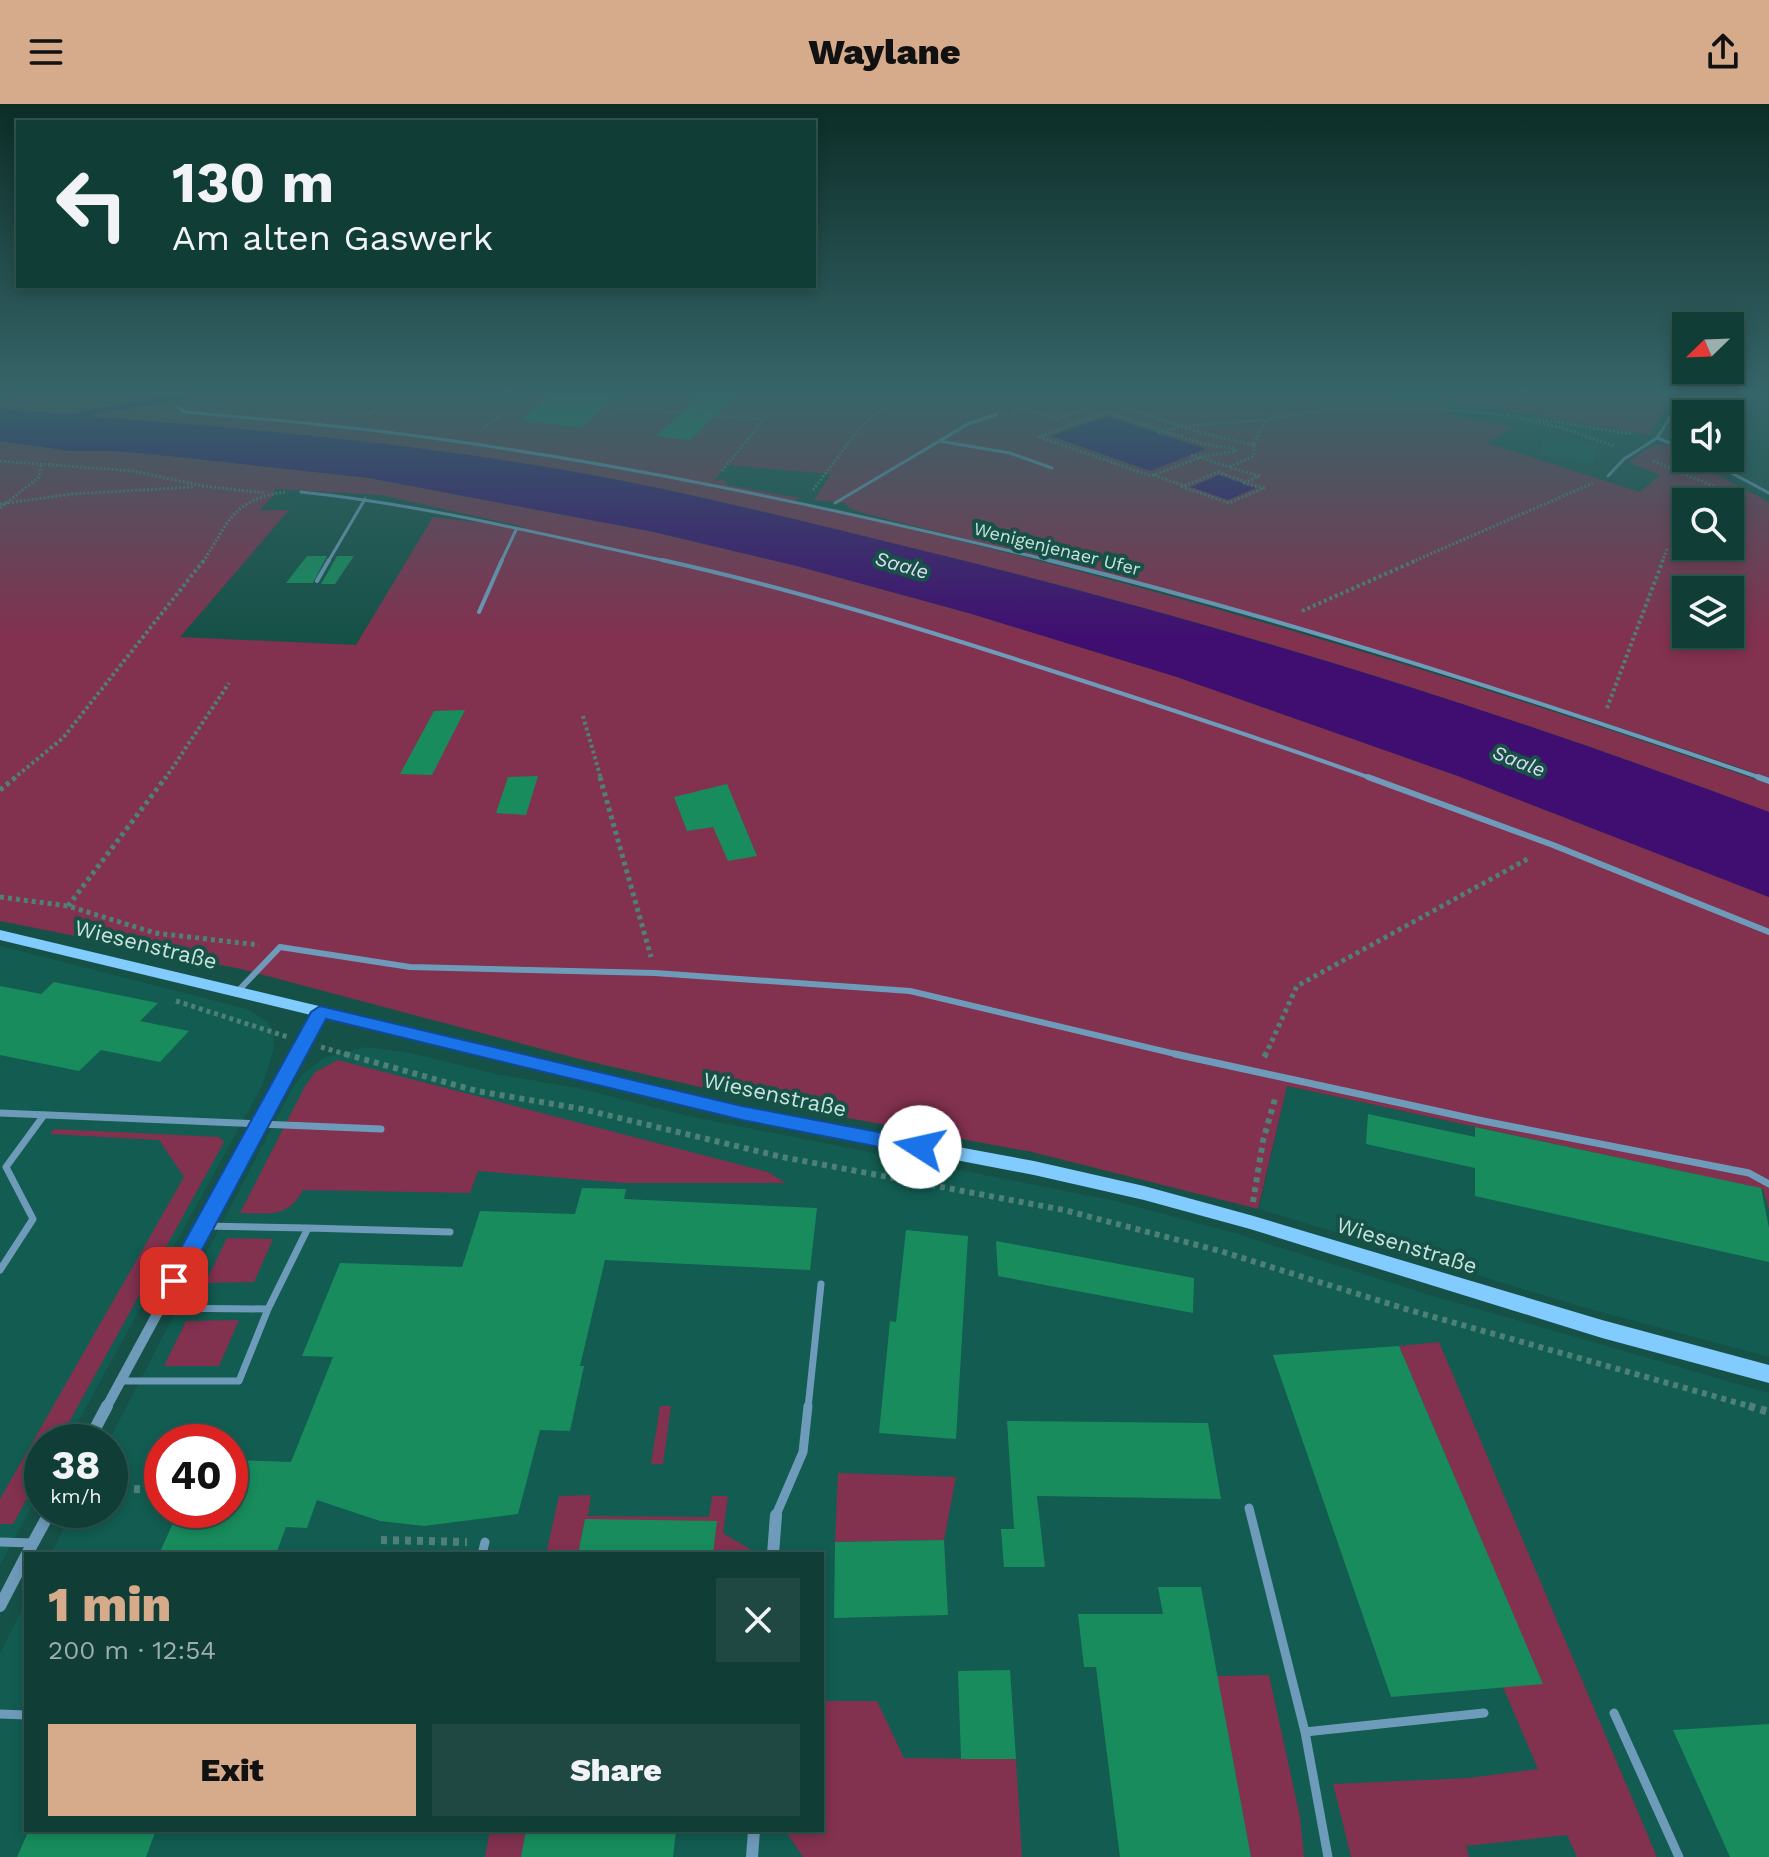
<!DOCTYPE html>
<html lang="en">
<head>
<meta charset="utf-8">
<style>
	:root { --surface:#103d35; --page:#1e4841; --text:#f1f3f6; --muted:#9caead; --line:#305650; --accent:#d6ab8b }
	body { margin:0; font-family:"Work Sans",sans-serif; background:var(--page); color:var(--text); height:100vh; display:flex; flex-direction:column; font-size:30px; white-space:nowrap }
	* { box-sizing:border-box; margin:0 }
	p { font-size:26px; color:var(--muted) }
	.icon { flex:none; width:44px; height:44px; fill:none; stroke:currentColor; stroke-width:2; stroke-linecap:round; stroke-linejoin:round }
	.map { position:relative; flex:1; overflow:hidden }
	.side { position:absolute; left:24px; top:1448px; width:800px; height:280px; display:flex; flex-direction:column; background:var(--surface); border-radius:0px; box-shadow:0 4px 12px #0003,0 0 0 2px var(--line) }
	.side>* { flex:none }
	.top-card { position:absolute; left:16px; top:16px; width:800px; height:168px; border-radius:0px; box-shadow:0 4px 12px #0003,0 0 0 2px var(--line); background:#103d35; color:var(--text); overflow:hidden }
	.needle { width:52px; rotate:247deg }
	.controls { position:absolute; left:1672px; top:208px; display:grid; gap:16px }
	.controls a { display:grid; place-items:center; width:72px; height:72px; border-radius:0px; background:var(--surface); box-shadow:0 4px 12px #0003,0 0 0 2px var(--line); font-size:40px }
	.speed { position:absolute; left:24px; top:1320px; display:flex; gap:16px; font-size:40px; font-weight:700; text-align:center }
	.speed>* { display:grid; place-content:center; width:104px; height:104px; border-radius:50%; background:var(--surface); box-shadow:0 4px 12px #0003,0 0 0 2px var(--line); line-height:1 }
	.speed small { font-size:20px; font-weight:400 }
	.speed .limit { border:12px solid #d22; background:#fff; color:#111 }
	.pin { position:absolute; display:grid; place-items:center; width:68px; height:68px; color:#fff; margin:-34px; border-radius:16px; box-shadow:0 4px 12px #0006 }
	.me { position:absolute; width:88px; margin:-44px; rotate:280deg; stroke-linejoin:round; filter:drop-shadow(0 0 6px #0008) }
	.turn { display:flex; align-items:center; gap:28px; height:168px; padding:0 24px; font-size:36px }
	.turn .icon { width:104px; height:104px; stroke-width:2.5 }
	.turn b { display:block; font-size:56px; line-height:68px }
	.round { display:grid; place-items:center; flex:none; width:84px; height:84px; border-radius:0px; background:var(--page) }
	.overview { display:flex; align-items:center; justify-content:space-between; height:136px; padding:0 24px }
	h1 { font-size:48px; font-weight:800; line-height:60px; color:var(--accent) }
	.button { display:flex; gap:16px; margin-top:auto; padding:16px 24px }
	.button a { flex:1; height:92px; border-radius:0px; background:var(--accent); color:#111; font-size:32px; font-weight:800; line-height:92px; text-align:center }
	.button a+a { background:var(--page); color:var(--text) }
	header { display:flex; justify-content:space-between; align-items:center; height:104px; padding:0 24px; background:var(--accent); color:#111; font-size:36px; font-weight:800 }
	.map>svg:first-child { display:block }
</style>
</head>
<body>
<header><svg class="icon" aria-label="menu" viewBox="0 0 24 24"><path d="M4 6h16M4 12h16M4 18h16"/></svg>Waylane<svg class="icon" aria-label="share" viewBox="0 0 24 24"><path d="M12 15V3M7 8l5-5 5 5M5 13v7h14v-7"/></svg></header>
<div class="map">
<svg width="1769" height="1753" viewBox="0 0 1769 1753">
	<rect width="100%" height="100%" fill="#165147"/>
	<path fill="#125c51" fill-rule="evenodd" d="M 1544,334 L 1599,342 L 1593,360 L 1544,352 L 1540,349 Z
		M 0,842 L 247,905 L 269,919 L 273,928 L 274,944 L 263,980 L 67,1338 L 42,1338 L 42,1383 L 0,1461 Z
		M 367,943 L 410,949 L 496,970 L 582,985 L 688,1012 L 1115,1097 L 1238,1130 L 1433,1192 L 1769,1289 L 1769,1753 L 0,1753 L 0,1549 L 26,1498 L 26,1726 L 822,1726 L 822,1450 L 51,1450 L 73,1406 L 110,1406 L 108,1338 L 292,985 L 303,970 L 325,953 ZM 162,1338 L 230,1338 L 230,1406 L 162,1406 Z
		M 1287,982 L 1764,1085 L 1769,1106 L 1769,1253 L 1579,1202 L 1259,1105 Z"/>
	<path fill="#82314f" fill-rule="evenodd" d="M 1357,287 L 1420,295 L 1445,301 L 1456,313 L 1515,322 L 1487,339 L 1640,388 L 1660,371 L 1629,359 C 1646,341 1663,335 1684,346 L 1675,349 L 1769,398 L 1769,674 C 1472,571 1176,486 870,411 L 851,405 L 845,399 L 814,396 L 831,370 L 726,361 L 714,377 L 723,375 L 728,381 L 800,394 L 793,398 C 1124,471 1449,569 1769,680 L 1769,708 C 1489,602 1203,514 912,444 C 791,414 670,383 546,363 C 366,333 182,320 0,305 L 0,288 ZM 1686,398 L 1730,398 L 1730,442 L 1686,442 ZM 1686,486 L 1730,486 L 1730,530 L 1686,530 Z
		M 1394,287 L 1675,287 L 1649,331 Z
		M 0,337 L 71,347 L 114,347 L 179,353 L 369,374 L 654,428 L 797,462 L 972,510 L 1177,573 L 1458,672 L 1769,793 L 1769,1106 L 1763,1085 L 1287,982 L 1258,1105 L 1032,1048 L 778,1001 L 583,956 L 241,865 L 0,817 ZM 276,381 L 277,385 L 381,391 L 528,424 L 433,413 L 356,541 L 180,533 L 289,406 L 260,406 L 274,391 Z
		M 338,956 L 768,1068 L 786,1079 L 624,1079 L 478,1067 L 470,1089 L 303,1086 C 287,1115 269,1109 240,1109 L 304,984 L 315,968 Z
		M 54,1025 L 219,1033 L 224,1038 L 58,1338 L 42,1338 L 42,1367 L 13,1420 L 0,1420 L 0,1395 L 184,1073 L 159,1036 L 50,1030 Z
		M 227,1134 L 273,1135 L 254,1178 L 205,1179 Z
		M 239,1216 L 219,1262 L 164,1262 L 186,1217 Z
		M 1439,1238 L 1657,1753 L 1577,1753 L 1567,1731 L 1466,1742 L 1469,1753 L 1351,1753 L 1333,1680 L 1469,1674 L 1538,1665 L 1503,1583 L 1542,1579 L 1399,1242 Z
		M 660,1302 L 671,1302 L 663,1360 L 651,1360 Z
		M 838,1369 L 956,1373 L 944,1436 L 835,1438 Z
		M 591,1391 L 588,1412 L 709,1413 L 712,1392 L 728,1392 L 723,1429 L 758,1450 L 713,1450 L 585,1415 L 578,1450 L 546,1450 L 559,1392 Z
		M 1269,1571 L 1300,1713 L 1304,1753 L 1251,1753 L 1217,1572 Z
		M 822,1597 L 877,1597 L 904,1654 L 1016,1655 L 1022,1753 L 803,1753 L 785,1726 L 822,1726 Z
		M 490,1726 L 526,1726 L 521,1753 L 485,1753 Z"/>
	<path fill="#400e70" d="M 0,305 C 182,319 366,333 546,363 C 667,383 785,413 904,442 C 1197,513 1486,601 1769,708 L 1769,793 L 1458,672 L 1177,573 L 972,510 L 797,462 L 654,428 L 369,374 L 179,353 L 114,347 L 71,347 L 0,337 Z
		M 1107,312 L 1206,345 L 1150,367 L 1051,332 Z
		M 1219,371 L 1256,384 L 1228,396 L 1191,383 Z"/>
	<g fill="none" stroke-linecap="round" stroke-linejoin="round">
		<path stroke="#400e70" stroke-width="5" d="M 65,313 L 215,287"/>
	</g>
	<path fill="#188c5d" d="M 554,288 L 620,288 L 581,324 L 521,316 Z
		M 702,290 L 736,292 L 690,336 L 656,332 Z
		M 307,452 L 327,452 L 313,479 L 286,479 Z
		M 337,452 L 354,452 L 335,480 L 321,480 Z
		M 465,606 L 432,671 L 400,670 L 434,607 Z
		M 538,672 L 526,711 L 496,709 L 508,673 Z
		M 727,680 L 757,752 L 728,757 L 713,723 L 687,727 L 674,693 Z
		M 54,878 L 158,899 L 140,917 L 189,927 L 160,958 L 101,946 L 79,967 L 0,951 L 0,882 L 41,890 Z
		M 1368,1010 L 1475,1033 L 1475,1023 L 1761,1084 L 1769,1124 L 1769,1158 L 1475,1092 L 1475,1064 L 1366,1040 Z
		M 582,1084 L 626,1085 L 624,1095 L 817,1104 L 810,1166 L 605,1156 L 580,1262 L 584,1262 L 570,1327 L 540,1326 L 518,1410 L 424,1422 L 380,1417 L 317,1396 L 307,1424 L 286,1423 L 276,1450 L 159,1450 L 179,1406 L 230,1406 L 230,1356 L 291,1358 L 333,1253 L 302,1252 L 340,1159 L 462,1163 L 480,1107 L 575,1110 Z
		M 906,1126 L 968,1132 L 956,1335 L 879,1329 L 890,1217 L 896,1218 Z
		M 996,1137 L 1194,1174 L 1193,1209 L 998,1172 Z
		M 1399,1242 L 1543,1580 L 1391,1593 L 1273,1251 Z
		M 1007,1317 L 1208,1319 L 1221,1395 L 1037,1392 L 1045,1463 L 1004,1463 L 1001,1425 L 1014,1425 Z
		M 585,1415 L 717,1417 L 713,1450 L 578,1450 Z
		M 944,1436 L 948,1511 L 834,1514 L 835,1438 Z
		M 1158,1483 L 1201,1483 L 1251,1753 L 1120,1753 L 1096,1563 L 1084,1563 L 1078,1510 L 1163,1510 Z
		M 1010,1566 L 1016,1655 L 961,1655 L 958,1567 Z
		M 1769,1620 L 1769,1753 L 1730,1753 L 1673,1626 Z
		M 29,1726 L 156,1726 L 146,1753 L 17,1753 Z
		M 526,1726 L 676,1726 L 673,1753 L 521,1753 Z"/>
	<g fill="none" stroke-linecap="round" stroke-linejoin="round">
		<path stroke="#4f8077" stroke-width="3" stroke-dasharray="2 2" stroke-linecap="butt" d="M 414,287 L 763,315
			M 1374,287 L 1479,305
			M 261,297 L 277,287
			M 641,305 L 659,287
			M 1014,308 L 1023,305 L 1057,315 L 1105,298 L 1206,330 L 1254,341 L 1265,316 C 1346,298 1428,302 1510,312
			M 1105,308 L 1207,341 L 1234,344 L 1236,347 L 1204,352 L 1151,372 L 1039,333 Z
			M 369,310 L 402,287
			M 1508,311 L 1563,324 L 1614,342
			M 1538,315 L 1631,330
			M 484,324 L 532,287
			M 1158,329 L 1181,322 L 1265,316
			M 1191,351 L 1199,353
			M 1199,353 L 1229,363
			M 0,357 L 133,367 L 203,382 L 265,389
			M 1653,357 L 1718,384
			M 722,367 L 787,287
			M 1154,371 L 1184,382
			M 1243,379 L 1264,384 L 1229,399 L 1182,383 L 1218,368 L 1246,378 L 1259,372 L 1229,363 L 1254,352 L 1254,341
			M 813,386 L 860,324 L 903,287
			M 0,400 L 72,390 L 194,383
			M 0,404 L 39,373 L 41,360
			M 203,458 C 230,416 232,396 285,388
			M 1412,458 L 1593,379
			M 1662,458 L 1667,445"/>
		<path stroke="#4f8077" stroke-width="4" stroke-dasharray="3 3" stroke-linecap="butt" d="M 1302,507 L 1417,456
			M 1607,604 L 1663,456
			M 583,612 L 601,675
			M 13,675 L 63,634 L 204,456
			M 165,675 L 229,579"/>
		<path stroke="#4f8077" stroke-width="5" stroke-dasharray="4 4" stroke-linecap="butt" d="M 600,673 L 651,853
			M 0,686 L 16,673
			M 0,793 L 68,802 L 155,829 L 259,841
			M 68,802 L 166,673
			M 176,897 L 288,933
			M 321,943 L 352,952
			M 1265,952 L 1297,882 L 1531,753"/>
		<path stroke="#4f8077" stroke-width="6" stroke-dasharray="5 5" stroke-linecap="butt" d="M 345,950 L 477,987 L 582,1005 L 782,1053 L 1064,1106 L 1220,1147 L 1409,1206 L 1756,1304
			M 1264,953 L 1266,950
			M 1253,1098 L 1263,1037 L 1276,991"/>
		<path stroke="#4f8077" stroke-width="8" stroke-dasharray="6 6" stroke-linecap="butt" d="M 1749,1302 L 1769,1308
			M 134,1385 L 162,1386
			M 381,1436 L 467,1438"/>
		<path stroke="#6f9bbb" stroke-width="3" d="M 0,291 L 135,287
			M 178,303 L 185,308 C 249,314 314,319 378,327 C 607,355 833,404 1056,458
			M 1657,334 L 1686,345
			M 939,337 L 1010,349 L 1052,364
			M 1703,354 L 1769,389
			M 1608,372 L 1624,355 L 1657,334 L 1687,287
			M 301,388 C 426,401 549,432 671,458
			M 835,399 L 968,320 L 997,310
			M 328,458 L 365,395
			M 501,458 L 516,426"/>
		<path stroke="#6f9bbb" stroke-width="4" d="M 662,456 C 790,484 916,523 1040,563 C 1152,599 1263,635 1373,675
			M 1048,456 C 1291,516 1528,594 1764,675
			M 317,477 L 329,456
			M 479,508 L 502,456"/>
		<path stroke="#6f9bbb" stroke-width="6" d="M 1368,673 L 1553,741 L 1769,828
			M 1758,673 L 1769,677
			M 238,887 L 280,843 L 410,863 L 655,869 L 910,887 L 1184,952"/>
		<path stroke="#6f9bbb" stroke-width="7" d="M 1175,950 L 1483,1017 L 1749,1069 L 1769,1080
			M 0,1009 L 381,1025
			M 308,1124 L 450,1128
			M 0,1166 L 33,1115 L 6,1063 L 44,1011
			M 160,1204 L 268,1205
			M 121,1277 L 239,1277 L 268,1205 L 308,1124 L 203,1122
			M 808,1304 L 821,1180"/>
		<path stroke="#6f9bbb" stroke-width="9" d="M 1249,1404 L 1305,1628 L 1328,1753
			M 776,1411 L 803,1348 L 808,1302
			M 0,1438 L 33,1439
			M 482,1450 L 485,1438
			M 1614,1609 L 1679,1753
			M 0,1610 L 26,1611
			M 1305,1628 L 1484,1609"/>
		<path stroke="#6f9bbb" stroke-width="8" d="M 296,952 L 320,908"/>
		<path stroke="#6f9bbb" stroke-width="10" d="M 106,1304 L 298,950"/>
		<path stroke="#6f9bbb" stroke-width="12" d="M 88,1338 L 107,1302
			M 27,1450 L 51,1406
			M 773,1450 L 776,1411
			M 0,1502 L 26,1452
			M 752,1753 L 754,1726"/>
		<path fill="#82cbfe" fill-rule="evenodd" d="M 0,826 L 742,1003 L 1034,1057 L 1144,1082 L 1250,1111 L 1602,1216 L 1769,1261 L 1769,1279 L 1602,1234 L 1250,1125 L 1144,1096 L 1034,1071 L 742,1015 L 0,836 Z"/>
	</g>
	<linearGradient id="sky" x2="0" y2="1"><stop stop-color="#0c2d27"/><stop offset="0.54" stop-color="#366569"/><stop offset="1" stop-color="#366569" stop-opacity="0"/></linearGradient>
	<rect width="1769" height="533" fill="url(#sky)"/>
	<path fill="#1a73e8" stroke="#114b97" stroke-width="2" d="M 320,902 L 742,1002 L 920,1036 L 928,1038 L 931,1043 L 928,1049 L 920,1051 L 742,1016 L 326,915 L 182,1183 L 174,1186 L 166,1183 L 163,1177 L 166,1171 L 311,908 Z"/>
	<g text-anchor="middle" stroke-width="8" stroke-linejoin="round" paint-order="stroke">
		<g font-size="18" fill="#c8e4dd" stroke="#165147">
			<text transform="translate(1057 445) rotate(14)" y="6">Wenigenjenaer Ufer</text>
		</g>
		<g font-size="20" font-style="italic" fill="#e1d9f3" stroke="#165147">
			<text transform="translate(902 461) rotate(16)" y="7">Saale</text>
			<text transform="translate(1519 657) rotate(21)" y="7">Saale</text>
		</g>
		<g font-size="22" fill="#c8e4dd" stroke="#165147">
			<text transform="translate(146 840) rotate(14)" y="8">Wiesenstraße</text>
			<text transform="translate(775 990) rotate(12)" y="8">Wiesenstraße</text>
			<text transform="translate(1407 1141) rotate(17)" y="8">Wiesenstraße</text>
		</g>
	</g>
</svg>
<div class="controls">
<a><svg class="needle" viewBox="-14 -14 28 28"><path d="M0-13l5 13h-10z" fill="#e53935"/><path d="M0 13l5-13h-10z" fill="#9caead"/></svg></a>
<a><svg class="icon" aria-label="sound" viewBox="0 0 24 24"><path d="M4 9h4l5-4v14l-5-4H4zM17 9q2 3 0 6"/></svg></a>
<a><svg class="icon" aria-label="search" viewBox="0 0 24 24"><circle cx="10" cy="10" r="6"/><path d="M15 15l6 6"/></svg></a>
<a><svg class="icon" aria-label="layers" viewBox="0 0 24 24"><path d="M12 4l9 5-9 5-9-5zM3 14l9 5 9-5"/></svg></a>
</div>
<div class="speed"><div>38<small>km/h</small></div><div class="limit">40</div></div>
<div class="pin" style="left:174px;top:1177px;background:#d93025"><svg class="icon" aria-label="arrive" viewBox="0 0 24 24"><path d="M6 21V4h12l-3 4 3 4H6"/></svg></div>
<svg class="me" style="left:920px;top:1043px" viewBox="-20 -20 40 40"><circle r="19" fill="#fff"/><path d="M0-13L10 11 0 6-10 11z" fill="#1a73e8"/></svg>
<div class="top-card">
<div class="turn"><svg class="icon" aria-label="left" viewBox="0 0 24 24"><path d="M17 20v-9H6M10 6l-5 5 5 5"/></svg><div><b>130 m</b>Am alten Gaswerk</div></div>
</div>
<section class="side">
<div class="overview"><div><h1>1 min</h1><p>200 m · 12:54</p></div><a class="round"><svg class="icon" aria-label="close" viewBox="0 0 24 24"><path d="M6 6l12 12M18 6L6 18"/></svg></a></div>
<div class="button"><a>Exit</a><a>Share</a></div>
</section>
</div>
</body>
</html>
